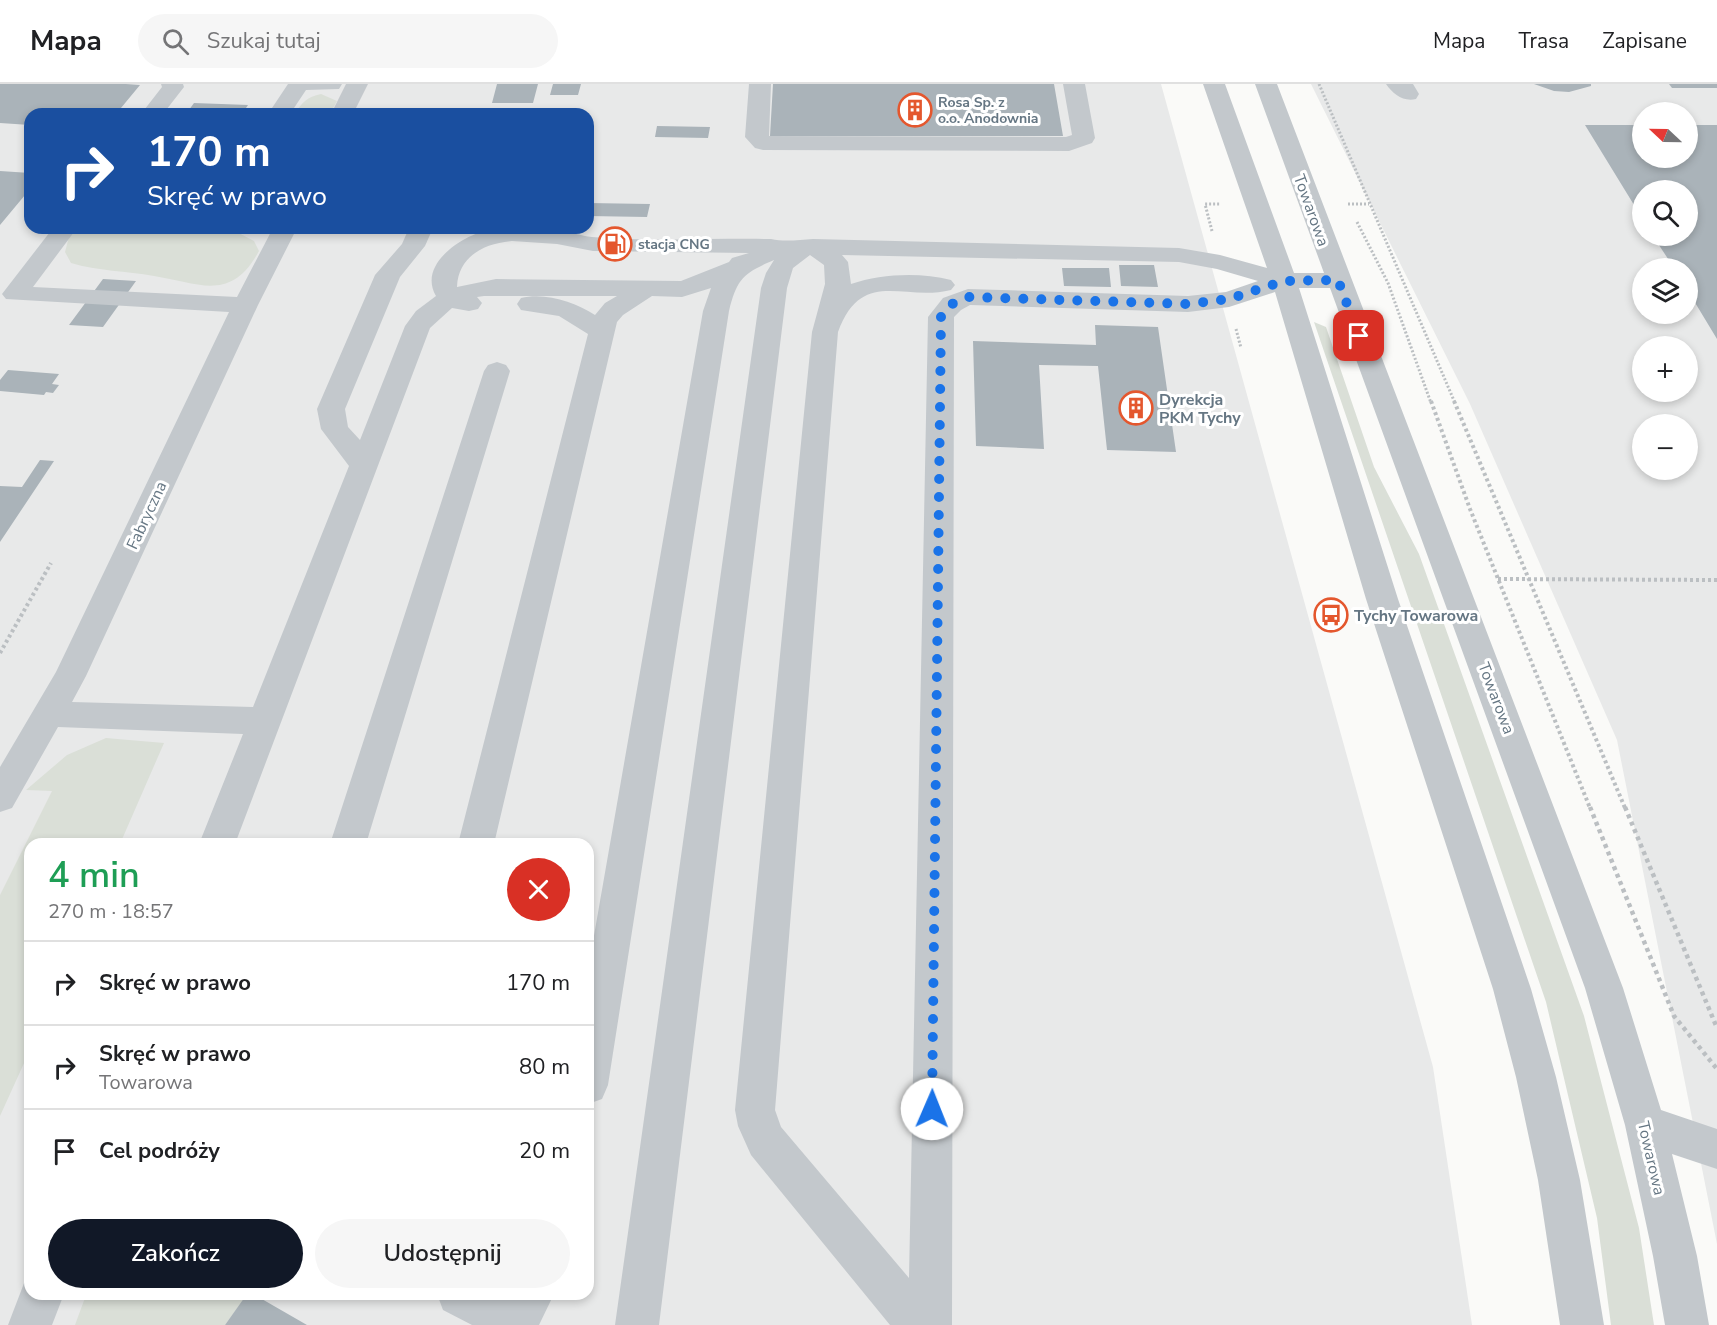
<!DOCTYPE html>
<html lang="pl">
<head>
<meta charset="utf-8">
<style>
	:root { --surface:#fff; --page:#f6f6f6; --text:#202124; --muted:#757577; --line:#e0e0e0; --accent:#111827 }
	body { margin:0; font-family:"Nunito Sans",sans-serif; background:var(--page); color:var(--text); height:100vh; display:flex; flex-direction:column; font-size:22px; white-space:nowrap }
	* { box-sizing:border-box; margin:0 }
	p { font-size:20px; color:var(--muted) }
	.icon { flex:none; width:33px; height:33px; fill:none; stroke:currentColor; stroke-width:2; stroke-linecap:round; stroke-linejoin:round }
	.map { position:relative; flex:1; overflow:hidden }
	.details { position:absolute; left:24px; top:754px; width:570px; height:462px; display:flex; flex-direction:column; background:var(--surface); border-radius:18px; box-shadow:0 3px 9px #0003 }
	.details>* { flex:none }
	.guide { position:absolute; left:24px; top:24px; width:570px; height:126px; border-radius:18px; box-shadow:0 3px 9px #0003; background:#1a4fa0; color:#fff; overflow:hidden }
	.needle { width:39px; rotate:292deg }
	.fabs { position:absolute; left:1632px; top:18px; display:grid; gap:12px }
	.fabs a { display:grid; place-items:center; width:66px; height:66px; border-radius:50%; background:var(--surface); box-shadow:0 3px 9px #0003; font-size:30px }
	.pin { position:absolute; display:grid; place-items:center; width:51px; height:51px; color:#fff; margin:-26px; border-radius:12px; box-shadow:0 3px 9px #0006 }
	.me { position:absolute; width:66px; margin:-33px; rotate:1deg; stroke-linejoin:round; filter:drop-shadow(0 0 4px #0008) }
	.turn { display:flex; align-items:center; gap:21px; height:126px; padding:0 24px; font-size:27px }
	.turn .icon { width:78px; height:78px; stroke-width:2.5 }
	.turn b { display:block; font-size:42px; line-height:51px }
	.round { display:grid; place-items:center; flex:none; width:63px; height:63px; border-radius:32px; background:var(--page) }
	.summary { display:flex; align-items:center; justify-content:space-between; height:102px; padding:0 24px }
	h1 { font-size:36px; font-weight:600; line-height:45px; color:#1e9e55 }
	.action { display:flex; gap:12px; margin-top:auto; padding:12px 24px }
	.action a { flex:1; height:69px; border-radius:36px; background:var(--accent); color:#fff; font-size:24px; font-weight:600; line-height:69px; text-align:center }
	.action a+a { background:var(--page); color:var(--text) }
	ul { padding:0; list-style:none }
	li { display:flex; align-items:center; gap:18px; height:84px; padding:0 24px; border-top:2px solid var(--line) }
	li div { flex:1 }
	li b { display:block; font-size:22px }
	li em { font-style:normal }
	header { display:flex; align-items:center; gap:36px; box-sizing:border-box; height:84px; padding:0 30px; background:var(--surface); border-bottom:2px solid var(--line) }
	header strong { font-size:28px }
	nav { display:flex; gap:33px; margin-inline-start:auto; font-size:21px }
	.search { width:420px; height:54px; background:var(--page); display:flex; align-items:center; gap:15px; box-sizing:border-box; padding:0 21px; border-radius:33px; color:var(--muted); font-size:22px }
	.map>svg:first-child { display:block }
</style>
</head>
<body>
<header>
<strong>Mapa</strong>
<div class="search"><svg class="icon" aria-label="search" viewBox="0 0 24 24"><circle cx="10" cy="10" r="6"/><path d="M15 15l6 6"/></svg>Szukaj tutaj</div>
<nav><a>Mapa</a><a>Trasa</a><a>Zapisane</a></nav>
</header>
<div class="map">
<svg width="1717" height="1241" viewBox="0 0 1717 1241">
	<rect width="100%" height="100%" fill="#fafaf8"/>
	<path fill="#e8e9e9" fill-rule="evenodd" d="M 0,0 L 1161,0 L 1433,983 L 1472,1241 L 0,1241 ZM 30,30 L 588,30 L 588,144 L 30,144 ZM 30,760 L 588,760 L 588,1210 L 30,1210 Z
		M 1311,0 L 1717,0 L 1717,1160 L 1617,656 L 1470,320 ZM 1642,28 L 1688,28 L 1688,74 L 1642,74 ZM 1642,106 L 1688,106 L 1688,152 L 1642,152 ZM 1642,184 L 1688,184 L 1688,230 L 1642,230 ZM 1642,262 L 1688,262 L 1688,308 L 1642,308 ZM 1642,340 L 1688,340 L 1688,386 L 1642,386 Z"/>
	<path fill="#dadfd7" d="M 321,10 L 337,17 L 330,30 L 295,30 C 302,18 307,13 321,10 Z
		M 76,144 L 229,144 L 254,157 L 259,167 C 231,219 199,199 154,192 C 126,187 98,187 71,179 L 65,168 L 69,153 Z
		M 1314,238 L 1326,243 L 1374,383 L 1419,470 L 1584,932 L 1639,1144 L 1654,1241 L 1611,1241 L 1597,1134 L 1546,918 Z
		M 106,654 L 164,659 L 120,760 L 30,760 L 30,966 L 0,1032 L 0,811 L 52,707 L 26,706 L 67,671 Z
		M 86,1211 L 247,1211 L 225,1241 L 75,1241 Z"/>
	<path fill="#aab3b9" d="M 0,0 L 126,0 L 140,1 L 116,30 L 30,30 L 30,41 L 0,39 Z
		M 497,0 L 538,0 L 533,19 L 492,19 Z
		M 553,0 L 581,0 L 578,11 L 550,11 Z
		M 773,0 L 1054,0 L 1063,52 L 770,52 Z
		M 1534,0 L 1591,0 L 1591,2 L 1569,8 L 1554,7 Z
		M 1669,0 L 1717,0 L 1717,4 L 1672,4 Z
		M 194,19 L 248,21 L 242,30 L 186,30 Z
		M 1585,41 L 1642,41 L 1642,74 L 1688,74 L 1688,41 L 1717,41 L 1717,255 L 1688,207 L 1688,184 L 1674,184 L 1653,152 L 1688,152 L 1688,106 L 1642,106 L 1642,134 Z
		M 657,42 L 710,43 L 708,54 L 655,53 Z
		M 0,87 L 30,89 L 30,105 L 0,141 Z
		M 588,119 L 650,120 L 647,133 L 588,132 Z
		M 1119,181 L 1154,181 L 1158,203 L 1121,202 Z
		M 1062,184 L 1109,184 L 1111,203 L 1064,202 Z
		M 103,195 L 136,197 L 103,243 L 69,241 Z
		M 1095,241 L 1158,243 L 1176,368 L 1107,366 L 1098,282 L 1039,281 L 1044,365 L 976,362 L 973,257 L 1096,261 Z
		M 8,286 L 59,290 L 52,300 L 59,301 L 53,309 L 46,308 L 44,311 L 0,307 L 0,296 Z
		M 40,376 L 54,377 L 0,458 L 0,402 L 22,403 Z
		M 247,1210 L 253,1210 L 307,1241 L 225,1241 Z"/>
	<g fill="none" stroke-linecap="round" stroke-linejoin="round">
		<path stroke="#bbbfc2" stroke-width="3" stroke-dasharray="2 2" stroke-linecap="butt" d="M 1319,0 L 1455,319
			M 1348,120 L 1369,120
			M 1357,138 L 1388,199 L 1431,319
			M 1212,147 L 1205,120 L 1220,120
			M 1236,245 L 1241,264"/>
		<path stroke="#bbbfc2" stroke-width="4" stroke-dasharray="3 3" stroke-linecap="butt" d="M 1431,317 L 1470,425 L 1590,724
			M 1454,317 L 1625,724
			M 1498,495 L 1717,496
			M 0,569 L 51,479"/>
		<path stroke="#bbbfc2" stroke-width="4.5" stroke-dasharray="4 4" stroke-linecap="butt" d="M 1590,723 L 1674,932 L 1717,985
			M 1625,723 L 1717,944"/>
		<path fill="#c3c8cc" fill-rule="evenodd" d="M 161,0 L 183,0 L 184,3 L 163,30 L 141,30 L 162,3 Z
			M 288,0 L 342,0 L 339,5 L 306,6 L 290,30 L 268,30 Z
			M 346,0 L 368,0 L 353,30 L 331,30 Z
			M 749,0 L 771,0 L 769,52 L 1066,53 L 1072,51 L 1063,0 L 1085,0 L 1095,54 L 1092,59 L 1069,67 L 763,66 L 755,64 L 745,53 Z
			M 1203,0 L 1225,0 L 1294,189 L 1324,189 L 1255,0 L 1277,0 L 1623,904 L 1661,1026 L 1717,1045 L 1717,1085 L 1672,1070 L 1697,1172 L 1709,1241 L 1665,1241 L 1653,1172 L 1625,1041 L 1585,904 L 1330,204 L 1299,204 L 1398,515 L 1531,905 L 1556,993 L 1580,1096 L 1604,1241 L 1560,1241 L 1538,1096 L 1516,993 L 1493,905 L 1366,515 L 1275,208 L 1229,223 L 1188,228 L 970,221 L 961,226 L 954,233 L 952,1241 L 890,1241 L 751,1071 L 738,1042 L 735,1026 L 812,248 L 825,200 L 824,181 L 810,171 L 793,184 L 787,204 L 659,1241 L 615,1241 L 761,204 L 766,189 L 774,176 C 744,189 737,194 729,227 L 608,1001 L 602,1015 L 588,1020 L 588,886 L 703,227 L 711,204 L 682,213 L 652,212 L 623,231 L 617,238 L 494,760 L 458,760 L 588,250 L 559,232 L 521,226 L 517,220 L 521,214 C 545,208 575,218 595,231 L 605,219 L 617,212 L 484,212 L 477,213 L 482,219 L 478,225 L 469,227 L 452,224 L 430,244 L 235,760 L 199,760 L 243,650 L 58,643 L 12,724 L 0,728 L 0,683 L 56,588 L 229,228 L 6,215 L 2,210 L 53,144 L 77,144 L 33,203 L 237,213 L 273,144 L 297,144 L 258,221 L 86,592 L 72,618 L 253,623 L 349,382 L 321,345 L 317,325 L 375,191 L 402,160 L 409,144 L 433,144 L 425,162 L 400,193 L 345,325 L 348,343 L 360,356 L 405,242 L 416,227 L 436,212 C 416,178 469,147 497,144 C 516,142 541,142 561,146 C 571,148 581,152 592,153 C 651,158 712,154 771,155 C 784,158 799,156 813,155 L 1179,164 L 1220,171 L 1267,184 ZM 512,157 L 557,160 L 593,167 L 749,169 L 732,174 L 729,178 L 681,197 L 496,195 L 457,203 C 458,172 485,159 512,157 ZM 842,171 L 1179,178 L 1217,185 L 1258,197 L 1226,208 L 1188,212 L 968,205 L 943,214 L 928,233 L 909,1194 L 781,1043 L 775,1026 L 838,248 C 862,183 903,218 951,206 L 955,201 L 951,196 C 919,188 881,190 851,200 L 848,178 Z
			M 1386,0 L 1413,0 L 1419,10 L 1416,15 C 1403,18 1393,10 1386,0 Z
			M 497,278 L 506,281 L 510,287 L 366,760 L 330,760 L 484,287 L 488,281 Z
			M 30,1193 L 30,1210 L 64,1210 L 52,1241 L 8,1241 L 26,1194 Z
			M 437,1210 L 554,1210 L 539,1241 L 472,1241 L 443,1226 Z"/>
	</g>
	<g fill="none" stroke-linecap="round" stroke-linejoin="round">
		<path stroke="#1a73e8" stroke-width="10" stroke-dasharray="0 18" d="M 932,1025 L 941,233 C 948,221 955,217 968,213 L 1188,220 L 1229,215 L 1284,197 L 1338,196 L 1359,252"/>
	</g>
	<defs>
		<g id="building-ring" transform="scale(1.725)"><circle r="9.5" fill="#fff" stroke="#e4572e" stroke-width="1.5"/><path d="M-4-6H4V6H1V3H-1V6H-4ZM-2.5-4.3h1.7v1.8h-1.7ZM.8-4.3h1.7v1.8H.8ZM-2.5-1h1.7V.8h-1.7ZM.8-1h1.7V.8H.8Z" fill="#e4572e"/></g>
		<g id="fuel-ring" transform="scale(1.725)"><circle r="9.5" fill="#fff" stroke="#e4572e" stroke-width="1.5"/><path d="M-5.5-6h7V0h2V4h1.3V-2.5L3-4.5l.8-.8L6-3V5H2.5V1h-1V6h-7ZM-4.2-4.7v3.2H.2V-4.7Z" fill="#e4572e"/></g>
		<g id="bus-ring" transform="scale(1.725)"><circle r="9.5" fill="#fff" stroke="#e4572e" stroke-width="1.5"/><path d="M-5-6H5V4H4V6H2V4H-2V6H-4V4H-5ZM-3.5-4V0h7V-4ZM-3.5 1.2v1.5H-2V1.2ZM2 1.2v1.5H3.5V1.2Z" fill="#e4572e"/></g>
	</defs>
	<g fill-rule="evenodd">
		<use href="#building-ring" x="915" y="26"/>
		<use href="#fuel-ring" x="615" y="160"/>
		<use href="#building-ring" x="1136" y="324"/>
		<use href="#bus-ring" x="1331" y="531"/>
	</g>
	<g text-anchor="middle" stroke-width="6" stroke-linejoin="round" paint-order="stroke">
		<g font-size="14" font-weight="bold" fill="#657683" stroke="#fff" text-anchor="start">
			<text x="938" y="23">Rosa Sp. z<tspan x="938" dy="16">o.o. Anodownia</tspan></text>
			<text x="638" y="165">stacja CNG</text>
		</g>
		<g font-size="16" fill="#657683" stroke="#fff">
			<text transform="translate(1312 126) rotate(70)" y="6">Towarowa</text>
			<text transform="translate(146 431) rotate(-65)" y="6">Fabryczna</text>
			<text transform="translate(1497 614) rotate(69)" y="6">Towarowa</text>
			<text transform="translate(1652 1074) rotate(77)" y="6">Towarowa</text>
		</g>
		<g font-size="16" font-weight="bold" fill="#657683" stroke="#fff" text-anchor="start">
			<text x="1159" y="321">Dyrekcja<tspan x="1159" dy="18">PKM Tychy</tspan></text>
			<text x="1354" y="537">Tychy Towarowa</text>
		</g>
	</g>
</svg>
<div class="fabs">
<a><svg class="needle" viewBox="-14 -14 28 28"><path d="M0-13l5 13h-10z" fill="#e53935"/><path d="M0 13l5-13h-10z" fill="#757577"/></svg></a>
<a><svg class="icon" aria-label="search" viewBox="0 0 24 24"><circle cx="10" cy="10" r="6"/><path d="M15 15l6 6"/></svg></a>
<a><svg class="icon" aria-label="layers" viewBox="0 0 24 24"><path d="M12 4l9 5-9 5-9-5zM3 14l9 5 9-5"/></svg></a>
<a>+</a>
<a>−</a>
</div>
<div class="pin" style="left:1359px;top:252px;background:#d93025"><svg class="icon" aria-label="arrive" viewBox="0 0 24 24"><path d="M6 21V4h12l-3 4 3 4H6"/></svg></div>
<svg class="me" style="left:932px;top:1025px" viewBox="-20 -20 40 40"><circle r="19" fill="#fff"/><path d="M0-13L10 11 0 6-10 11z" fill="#1a73e8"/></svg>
<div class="guide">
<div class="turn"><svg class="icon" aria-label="right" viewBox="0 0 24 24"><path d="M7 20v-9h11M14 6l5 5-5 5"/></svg><div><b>170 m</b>Skręć w prawo</div></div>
</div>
<section class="details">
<div class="summary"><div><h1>4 min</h1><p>270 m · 18:57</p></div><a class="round" style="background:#d93025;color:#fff"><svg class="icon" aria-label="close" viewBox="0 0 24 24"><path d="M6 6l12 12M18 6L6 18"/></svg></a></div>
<ul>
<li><svg class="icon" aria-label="right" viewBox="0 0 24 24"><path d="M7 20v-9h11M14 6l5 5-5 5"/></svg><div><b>Skręć w prawo</b></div><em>170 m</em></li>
<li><svg class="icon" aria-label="right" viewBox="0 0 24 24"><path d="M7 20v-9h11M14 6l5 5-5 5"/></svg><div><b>Skręć w prawo</b><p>Towarowa</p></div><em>80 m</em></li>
<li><svg class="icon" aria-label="arrive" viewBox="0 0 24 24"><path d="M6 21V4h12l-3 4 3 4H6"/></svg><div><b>Cel podróży</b></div><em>20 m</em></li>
</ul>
<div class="action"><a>Zakończ</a><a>Udostępnij</a></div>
</section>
</div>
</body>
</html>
